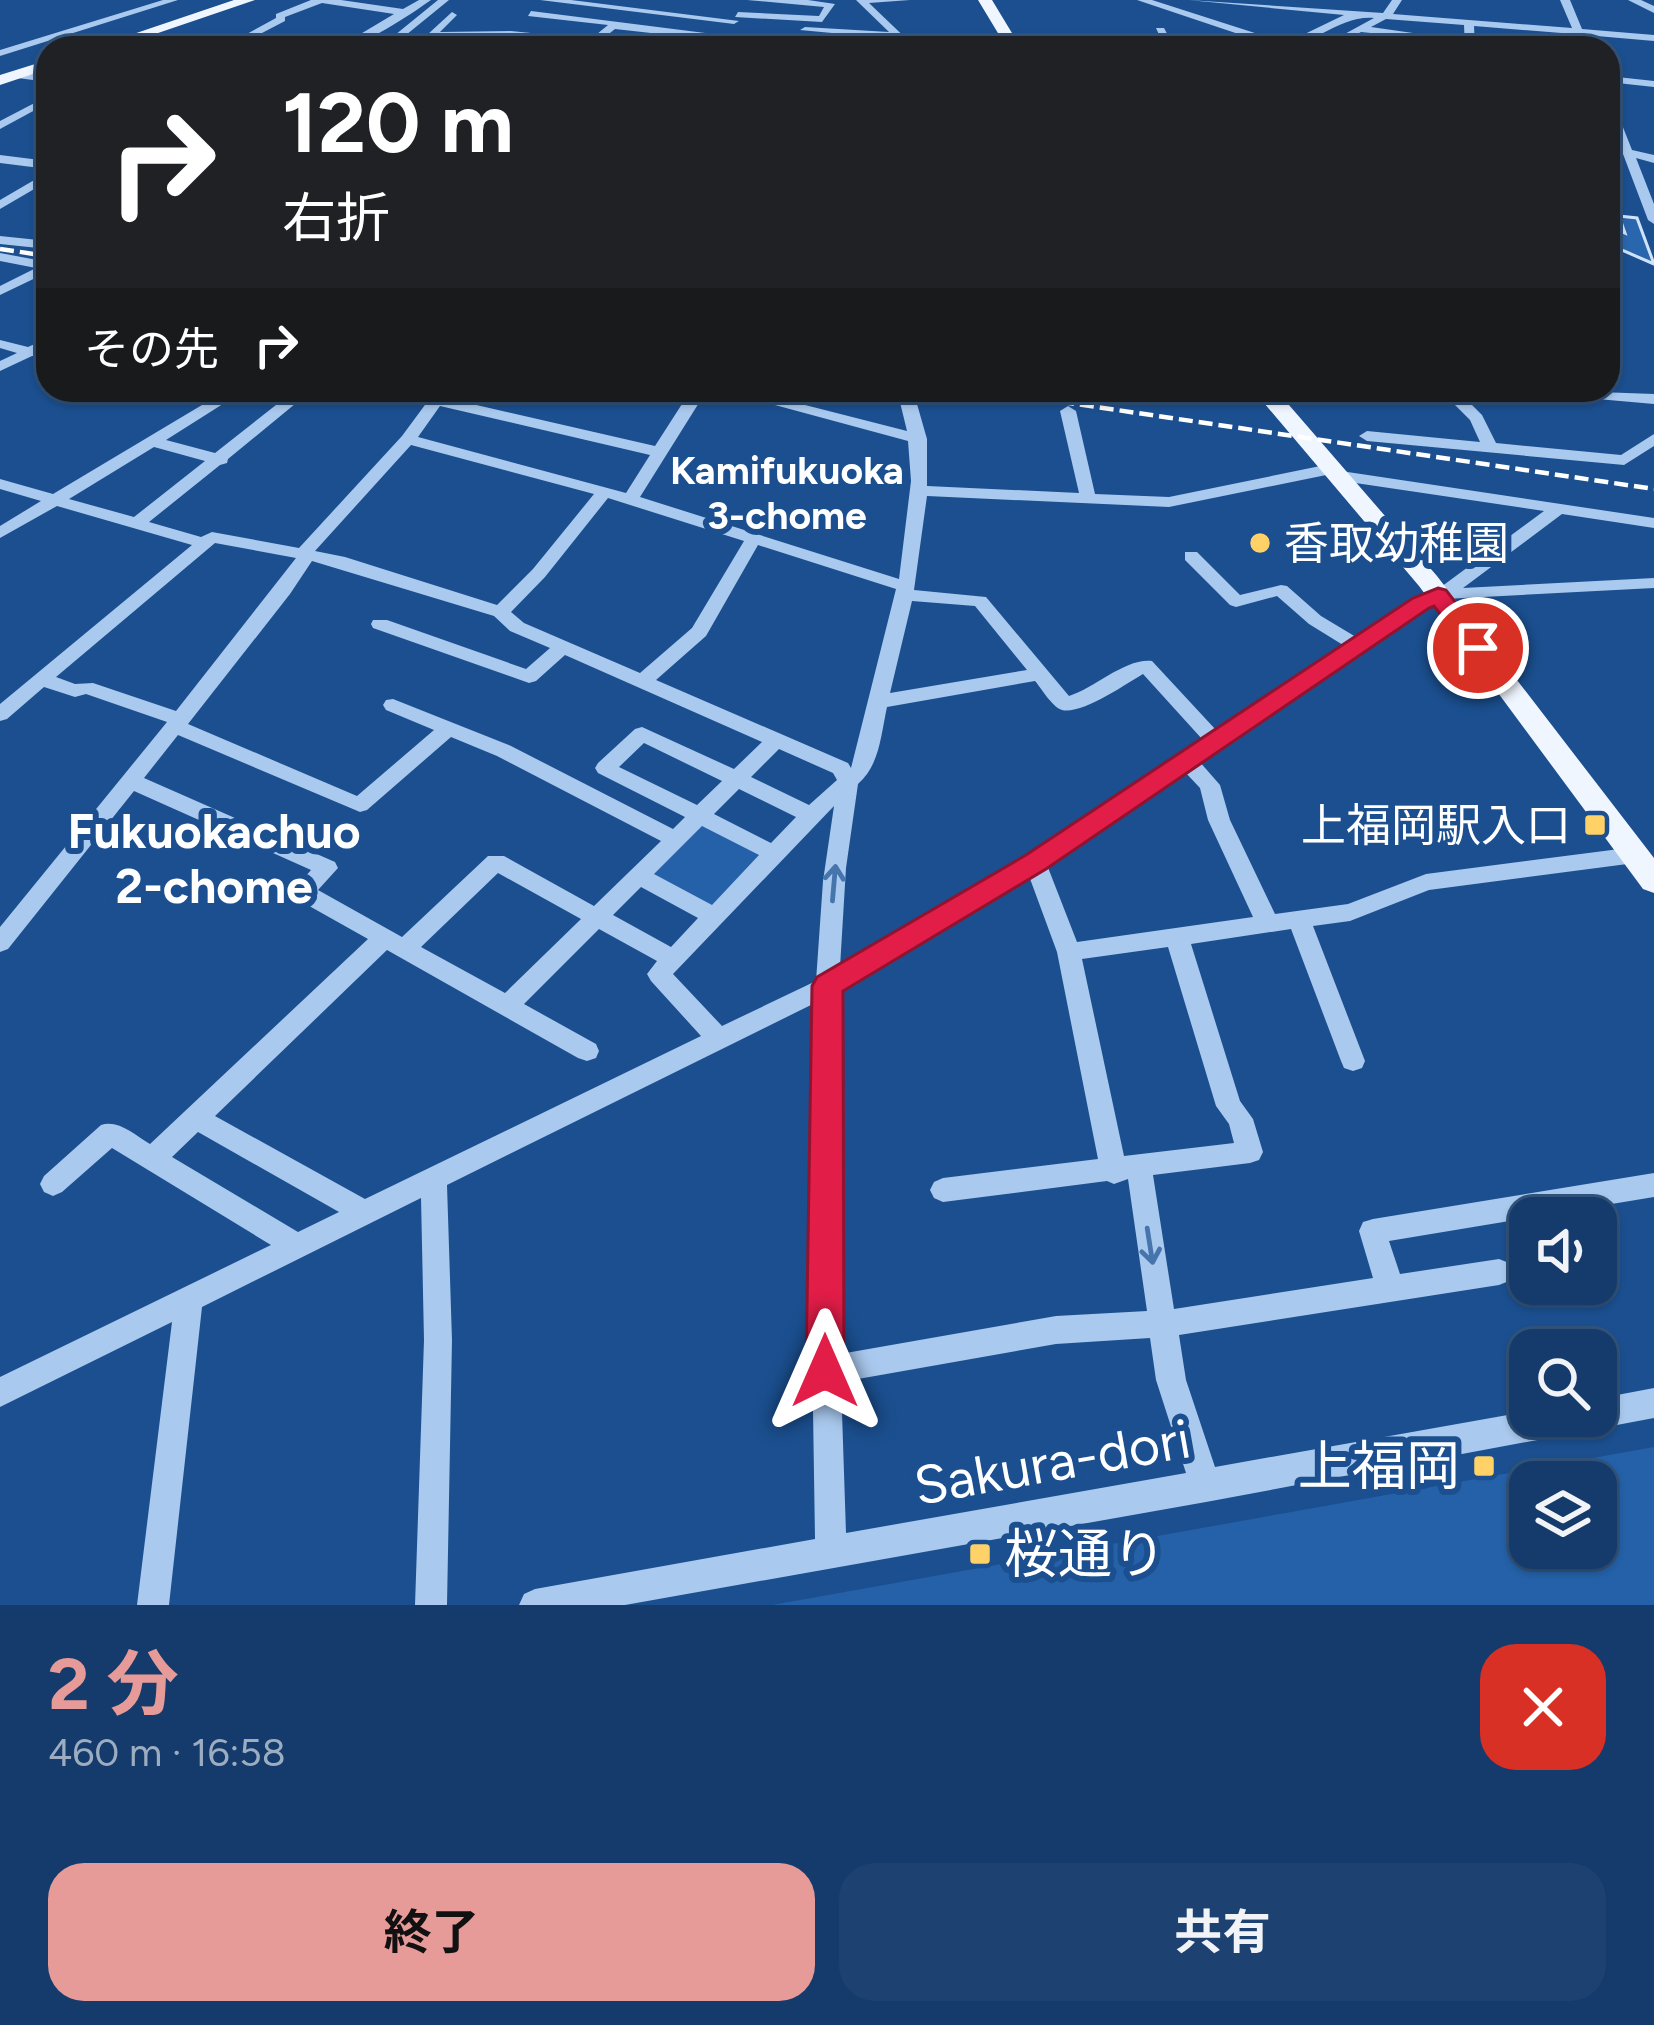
<!DOCTYPE html>
<html lang="ja">
<head>
<meta charset="utf-8">
<style>
	:root { --surface:#143b6b; --page:#1d4271; --text:#f1f3f6; --muted:#9dadc1; --line:#33557e; --accent:#e69b98 }
	body { margin:0; font-family:Figtree,"Noto Sans JP",sans-serif; background:var(--page); color:var(--text); height:100vh; display:flex; flex-direction:column; font-size:45px; white-space:nowrap }
	* { box-sizing:border-box; margin:0 }
	p { font-size:39px; color:var(--muted) }
	.icon { flex:none; width:66px; height:66px; fill:none; stroke:currentColor; stroke-width:2; stroke-linecap:round; stroke-linejoin:round }
	.map { position:relative; height:1605px; overflow:hidden }
	.details { display:flex; flex-direction:column; background:var(--surface); flex:1 }
	.details>* { flex:none }
	.top-card { position:absolute; left:36px; top:36px; width:1584px; height:366px; border-radius:36px; box-shadow:0 3px 9px #0004,0 0 0 3px var(--line); background:#202124; color:#fff; overflow:hidden }
	.fabs { position:absolute; left:1509px; top:1197px; display:grid; gap:24px }
	.fabs a { display:grid; place-items:center; width:108px; height:108px; border-radius:24px; background:var(--surface); box-shadow:0 3px 9px #0004,0 0 0 3px var(--line); font-size:60px }
	.pin { position:absolute; display:grid; place-items:center; width:102px; height:102px; color:#fff; margin:-51px; border:6px solid #fff; border-radius:50%; box-shadow:0 3px 12px #0007 }
	.me { position:absolute; width:132px; margin:-66px; rotate:0deg; stroke-linejoin:round; filter:drop-shadow(0 0 9px #0008) }
	.turn { display:flex; align-items:center; gap:42px; height:252px; padding:0 48px; font-size:54px }
	.turn .icon { width:156px; height:156px; stroke-width:2.5 }
	.turn b { display:block; font-size:84px; line-height:102px }
	.then { display:flex; align-items:center; height:114px; padding:0 48px; background:#0003; gap:24px; font-size:45px }
	.round { display:grid; place-items:center; flex:none; width:126px; height:126px; border-radius:36px; background:var(--page) }
	.head { display:flex; align-items:center; justify-content:space-between; height:204px; padding:0 48px }
	h1 { font-size:72px; font-weight:700; line-height:90px; color:var(--accent) }
	.button { display:flex; gap:24px; margin-top:auto; padding:24px 48px }
	.button a { flex:1; height:138px; border-radius:36px; background:var(--accent); color:#111; font-size:48px; font-weight:700; line-height:138px; text-align:center }
	.button a+a { background:var(--page); color:var(--text) }
	.map>svg:first-child { display:block }
</style>
</head>
<body>
<div class="map">
<svg width="1654" height="1605" viewBox="0 0 1654 1605">
	<rect width="100%" height="100%" fill="#1b4f8f"/>
	<path fill="#2461a8" fill-rule="evenodd" d="M 706,826 L 758,852 L 759,858 L 712,908 L 651,874 L 698,827 Z
		M 1654,1447 L 1654,1605 L 772,1605 ZM 1596,1482 L 1596,1548 L 1530,1548 L 1530,1482 Z"/>
	<path fill="#2a66ad" stroke="#cfe3fa" stroke-width="3" d="M 1619,216 L 1637,218 L 1654,264 L 1608,244 L 1608,226 L 1625,233 Z"/>
	<g fill="none" stroke-linecap="round" stroke-linejoin="round">
		<path fill="#a9c9ee" fill-rule="evenodd" d="M 163,0 L 178,0 L 0,56 L 0,50 Z
			M 311,0 L 341,0 L 403,9 L 419,0 L 431,0 C 411,14 362,48 337,48 L 394,14 L 322,3 L 285,17 L 285,21 L 262,33 L 326,48 C 303,48 281,38 258,38 C 245,38 235,48 221,48 L 276,18 L 276,14 Z
			M 438,0 L 449,0 L 390,48 L 379,48 Z
			M 540,0 L 571,0 L 739,21 L 734,24 Z
			M 747,0 L 808,0 L 835,4 L 822,22 L 735,17 L 738,12 L 819,16 L 824,7 Z
			M 856,0 L 910,0 L 869,3 L 916,48 L 905,48 L 896,39 L 800,30 L 805,27 L 889,32 Z
			M 1137,0 L 1152,0 L 1286,43 L 1344,15 L 1188,0 L 1383,13 L 1392,0 L 1402,0 L 1393,14 L 1572,28 L 1560,0 L 1570,0 L 1582,29 L 1654,35 L 1654,41 L 1585,35 L 1590,48 L 1580,48 L 1574,34 L 1474,26 L 1475,48 L 1465,48 L 1464,25 L 1386,19 L 1371,27 L 1434,36 L 1429,39 L 1361,32 L 1332,48 L 1319,48 L 1374,18 C 1339,15 1311,48 1280,48 Z
			M 1628,0 L 1641,0 L 1654,6 L 1654,13 Z
			M 531,11 L 721,35 L 725,39 L 811,48 L 718,45 L 714,40 L 615,29 L 591,48 L 580,48 L 584,44 L 514,37 L 432,38 L 427,35 L 452,12 L 457,15 L 440,32 L 511,31 L 591,39 L 608,25 L 528,16 Z
			M 1156,28 L 1164,28 L 1172,43 L 1258,43 L 1263,46 L 1165,48 Z
			M 128,36 L 164,46 L 165,48 L 149,48 L 124,41 Z
			M 14,72 L 48,76 L 48,82 L 10,77 Z
			M 1608,76 L 1654,81 L 1654,87 L 1608,82 Z
			M 48,96 L 48,103 L 0,129 L 0,121 Z
			M 1608,99 L 1613,102 L 1632,150 L 1654,155 L 1654,163 L 1636,158 L 1654,204 L 1654,224 L 1648,220 L 1623,154 L 1608,151 L 1608,144 L 1620,146 L 1608,116 Z
			M 0,155 L 48,161 L 48,169 L 0,163 Z
			M 48,172 L 48,181 L 0,209 L 0,200 Z
			M 0,236 L 48,241 L 48,249 L 0,244 Z
			M 0,253 L 48,262 L 48,272 L 0,295 L 0,286 L 36,268 L 0,261 Z
			M 48,338 L 48,348 L 42,351 L 41,356 L 32,356 L 0,371 L 0,361 L 17,353 L 0,348 L 0,340 L 28,347 Z
			M 171,390 L 197,390 L 218,395 L 226,390 L 245,390 L 166,440 L 215,453 L 295,390 L 312,390 L 228,459 L 227,463 L 220,465 L 149,522 L 201,537 L 212,532 L 299,548 L 402,436 L 436,390 L 452,390 L 446,398 L 655,446 L 691,390 L 707,390 L 640,497 L 899,579 L 911,481 L 908,441 L 720,390 L 746,390 L 907,431 L 897,390 L 913,390 L 927,439 L 927,486 L 1079,493 L 1060,411 L 1068,406 L 1076,411 L 1095,494 L 1169,497 L 1335,463 L 1341,465 L 1341,471 L 1654,518 L 1654,528 L 1562,514 L 1463,588 L 1654,578 L 1654,588 L 1445,599 L 1363,649 L 1199,761 L 1220,785 L 1230,820 L 1275,914 L 1348,904 L 1426,874 L 1635,847 L 1643,849 L 1646,855 L 1643,861 L 1635,863 L 1429,890 L 1350,921 L 1313,926 L 1365,1061 L 1362,1068 L 1353,1071 L 1344,1068 L 1341,1061 L 1291,929 L 1191,944 L 1240,1101 L 1253,1119 L 1263,1152 L 1259,1160 L 1250,1163 L 1153,1175 L 1174,1309 L 1373,1278 L 1359,1231 L 1363,1222 L 1373,1219 L 1654,1173 L 1654,1197 L 1389,1241 L 1400,1274 L 1499,1259 L 1509,1263 L 1513,1272 L 1509,1281 L 1499,1285 L 1179,1335 L 1186,1380 L 1215,1467 L 1530,1411 L 1530,1416 L 1596,1416 L 1596,1399 L 1654,1388 L 1654,1418 L 1206,1502 L 625,1605 L 519,1605 L 524,1594 L 535,1589 L 815,1539 L 810,1217 L 815,1003 L 447,1185 L 452,1340 L 447,1605 L 415,1605 L 424,1340 L 421,1198 L 202,1307 L 169,1605 L 137,1605 L 172,1322 L 0,1407 L 0,1377 L 271,1245 L 112,1148 L 62,1192 L 53,1196 L 44,1192 L 40,1184 L 44,1176 L 101,1125 C 118,1119 135,1135 150,1144 L 368,939 L 295,898 L 292,892 L 311,870 L 134,791 L 8,949 L 0,952 L 0,927 L 167,722 L 86,694 L 75,697 L 44,687 L 7,719 L 0,721 L 0,704 L 192,545 L 57,506 L 0,538 L 0,526 L 41,501 L 0,489 L 0,479 L 53,494 L 207,402 ZM 440,406 L 650,455 L 626,493 L 418,437 ZM 411,445 L 594,494 L 533,569 L 497,605 L 345,557 L 315,551 ZM 154,447 L 205,461 L 134,517 L 69,499 ZM 1336,473 L 1336,479 L 1342,481 L 1544,511 L 1445,584 L 1356,637 L 1321,616 L 1287,586 L 1281,585 L 1240,595 L 1197,552 L 1185,552 L 1185,560 L 1230,605 L 1236,607 L 1277,596 L 1309,624 L 1343,645 L 1216,730 L 1152,661 C 1125,658 1095,688 1069,696 L 986,597 L 914,590 L 927,496 L 1169,507 ZM 608,498 L 744,541 L 692,628 L 640,673 L 524,623 L 511,612 L 545,577 ZM 215,543 L 296,558 L 176,711 L 93,683 L 75,684 L 56,677 ZM 758,545 L 896,589 L 851,768 L 848,763 L 656,680 L 706,636 ZM 312,561 L 494,616 L 510,631 L 550,648 L 526,669 L 387,620 L 373,620 L 371,624 L 373,628 L 529,683 L 536,681 L 565,655 L 762,742 L 734,769 L 642,727 L 635,729 L 598,763 L 595,768 L 598,773 L 685,817 L 673,829 L 511,746 L 393,699 L 386,700 L 383,705 L 386,710 L 434,730 L 357,796 L 188,724 L 290,594 ZM 912,601 L 975,606 L 1027,670 L 890,693 ZM 1143,674 L 1202,739 L 1027,856 L 840,967 L 846,868 L 858,784 C 880,765 881,734 887,707 L 1035,681 C 1042,689 1052,707 1062,710 C 1081,715 1126,684 1143,674 ZM 178,735 L 360,812 L 367,810 L 451,737 L 497,756 L 661,841 L 594,906 L 504,856 L 488,856 L 402,937 L 318,890 L 338,868 L 335,862 L 144,778 ZM 644,743 L 722,781 L 697,805 L 619,767 ZM 779,749 L 833,773 L 837,780 L 809,805 L 751,777 ZM 1184,771 L 1200,788 L 1208,820 L 1253,917 L 1077,942 L 1047,865 ZM 739,789 L 796,817 L 771,843 L 714,814 ZM 834,806 L 823,881 L 816,981 L 722,1026 L 673,974 ZM 702,826 L 759,855 L 712,905 L 654,874 ZM 498,873 L 581,919 L 505,993 L 421,947 ZM 1029,876 L 1057,952 L 1098,1159 L 943,1178 L 934,1182 L 930,1190 L 934,1198 L 943,1202 L 1107,1181 L 1114,1184 L 1128,1179 L 1147,1311 L 1056,1316 L 840,1354 L 836,1133 L 839,990 ZM 641,887 L 698,918 L 671,947 L 613,915 ZM 599,929 L 657,961 L 647,974 L 651,981 L 701,1036 L 365,1199 L 215,1116 L 387,950 L 578,1058 L 587,1061 L 596,1058 L 599,1051 L 596,1044 L 524,1004 ZM 1168,947 L 1216,1106 L 1229,1124 L 1234,1143 L 1124,1156 L 1082,959 ZM 198,1132 L 339,1212 L 298,1232 L 172,1157 ZM 1150,1338 L 1156,1380 L 1186,1473 L 846,1533 L 841,1382 L 1056,1344 Z
			M 1440,390 L 1457,390 L 1482,415 L 1496,443 L 1621,455 L 1654,434 L 1654,446 L 1624,465 L 1367,441 L 1359,436 L 1367,431 L 1480,442 L 1470,420 Z
			M 1544,390 L 1654,394 L 1654,404 L 1552,395 Z"/>
		<path fill="#f0f6ff" fill-rule="evenodd" d="M 234,0 L 255,0 L 114,48 L 92,48 Z
			M 978,0 L 992,0 L 1021,48 L 1007,48 Z
			M 48,60 L 48,69 L 0,85 L 0,75 Z
			M 1253,390 L 1276,390 L 1437,576 L 1654,858 L 1654,893 L 1643,889 L 1419,586 Z"/>
		<path stroke="#fff" stroke-width="4.5" stroke-dasharray="14 6" stroke-linecap="butt" d="M 0,249 L 48,256
			M 981,390 L 1654,489"/>
	</g>
	<defs><path id="oneway-shaft" d="M-6 0H5M1.5-3L5.5 0L1.5 3" fill="none" stroke-width="1.6" stroke-linecap="round" stroke-linejoin="round" transform="scale(3)"/></defs>
	<g stroke="#4674ac">
		<use href="#oneway-shaft" transform="translate(834 883) rotate(-85)"/>
		<use href="#oneway-shaft" transform="translate(1150 1246) rotate(81)"/>
	</g>
	<path fill="#e11d48" stroke="#92132f" stroke-width="3" d="M 1438,588 L 1446,590 L 1487,643 L 1487,653 L 1470,653 L 1434,606 L 1429,608 L 1046,869 L 843,991 L 844,1371 L 838,1384 L 825,1390 L 811,1384 L 806,1371 L 812,986 L 817,977 L 1026,855 L 1413,598 Z"/>
	<g fill="#ffd166" stroke="#1b4f8f" stroke-width="4.5">
		<circle cx="1260" cy="543" r="12"/>
		<rect x="1583" y="813" width="24" height="24" rx="6"/>
		<rect x="1472" y="1454" width="24" height="24" rx="6"/>
		<rect x="968" y="1542" width="24" height="24" rx="6"/>
	</g>
	<g text-anchor="middle" stroke-width="12" stroke-linejoin="round" paint-order="stroke">
		<g font-size="39" font-weight="bold" fill="#fff" stroke="#1b4f8f">
			<text x="787" y="484">Kamifukuoka<tspan x="787" dy="45">3-chome</tspan></text>
		</g>
		<g font-size="45" fill="#fff" stroke="#1b4f8f" text-anchor="start">
			<text x="1284" y="559">香取幼稚園</text>
			<text x="1571" y="841" text-anchor="end">上福岡駅入口</text>
		</g>
		<g font-size="48" font-weight="bold" fill="#fff" stroke="#1b4f8f">
			<text x="214" y="848">Fukuokachuo<tspan x="214" dy="55">2-chome</tspan></text>
		</g>
		<g font-size="54" fill="#fff" stroke="#1b4f8f">
			<text transform="translate(1052 1462) rotate(-10)" y="19">Sakura-dori</text>
		</g>
		<g font-size="54" fill="#fff" stroke="#1b4f8f" text-anchor="end">
			<text x="1460" y="1485">上福岡</text>
			<text x="1004" y="1573" text-anchor="start">桜通り</text>
		</g>
	</g>
</svg>
<div class="fabs">
<a><svg class="icon" aria-label="sound" viewBox="0 0 24 24"><path d="M4 9h4l5-4v14l-5-4H4zM17 9q2 3 0 6"/></svg></a>
<a><svg class="icon" aria-label="search" viewBox="0 0 24 24"><circle cx="10" cy="10" r="6"/><path d="M15 15l6 6"/></svg></a>
<a><svg class="icon" aria-label="layers" viewBox="0 0 24 24"><path d="M12 4l9 5-9 5-9-5zM3 14l9 5 9-5"/></svg></a>
</div>
<div class="pin" style="left:1478px;top:648px;background:#d93025"><svg class="icon" aria-label="arrive" viewBox="0 0 24 24"><path d="M6 21V4h12l-3 4 3 4H6"/></svg></div>
<svg class="me" style="left:825px;top:1371px" viewBox="-20 -20 40 40"><path d="M0-17L14 15 0 8-14 15z" fill="#e11d48" stroke="#fff" stroke-width="4"/></svg>
<div class="top-card">
<div class="turn"><svg class="icon" aria-label="right" viewBox="0 0 24 24"><path d="M7 20v-9h11M14 6l5 5-5 5"/></svg><div><b>120 m</b>右折</div></div>
<div class="then">その先<svg class="icon" aria-label="right" viewBox="0 0 24 24"><path d="M7 20v-9h11M14 6l5 5-5 5"/></svg></div>
</div>
</div>
<section class="details">
<div class="head"><div><h1>2 分</h1><p>460 m · 16:58</p></div><a class="round" style="background:#d93025;color:#fff"><svg class="icon" aria-label="close" viewBox="0 0 24 24"><path d="M6 6l12 12M18 6L6 18"/></svg></a></div>
<div class="button"><a>終了</a><a>共有</a></div>
</section>
</body>
</html>
